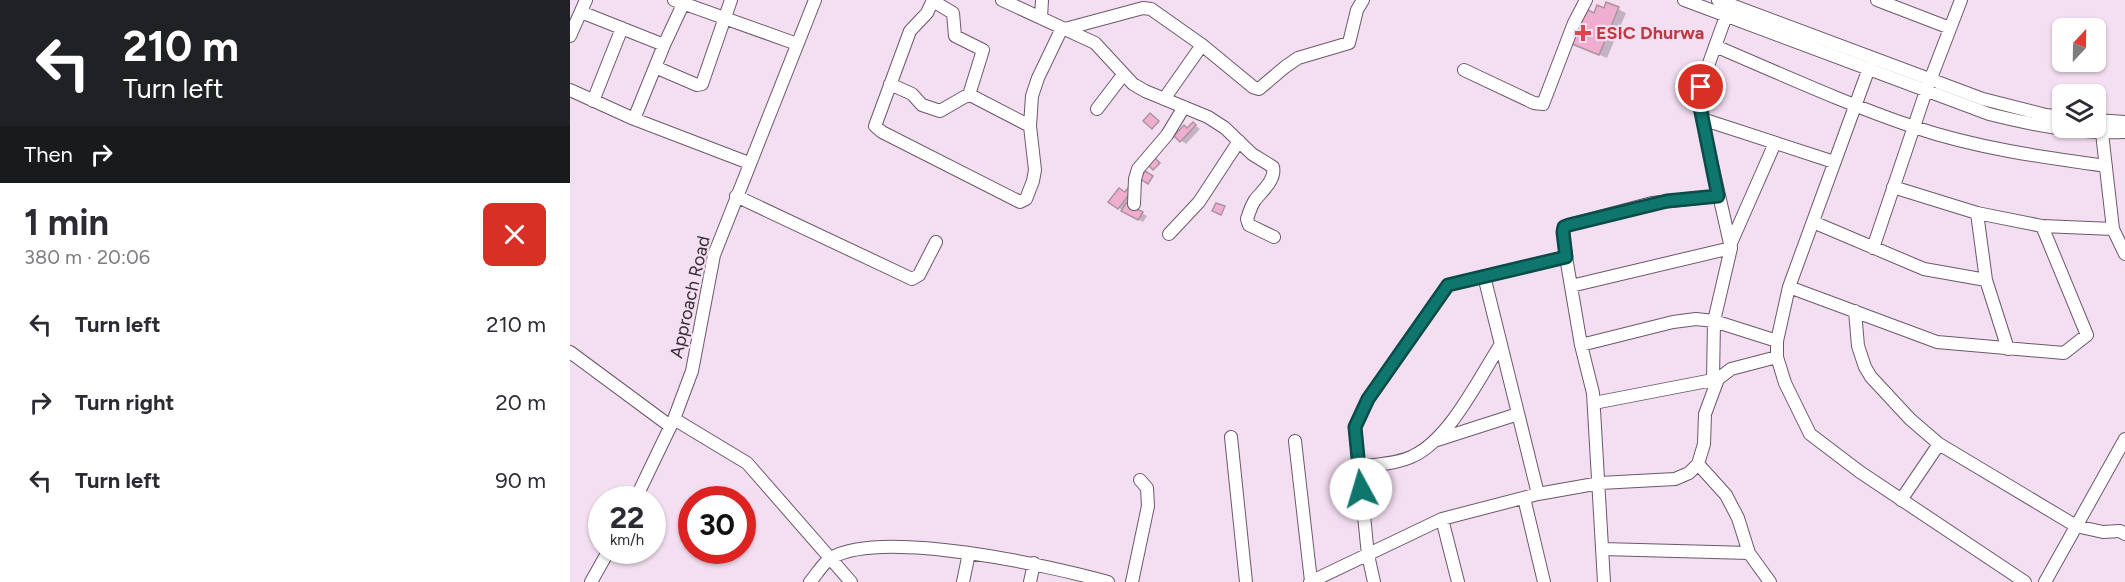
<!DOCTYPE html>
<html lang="en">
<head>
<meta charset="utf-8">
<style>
	:root { --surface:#fff; --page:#f7f7f7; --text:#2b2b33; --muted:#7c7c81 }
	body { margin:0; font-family:Figtree,sans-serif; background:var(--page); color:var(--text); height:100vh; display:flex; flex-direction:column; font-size:22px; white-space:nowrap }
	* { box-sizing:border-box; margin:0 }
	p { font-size:20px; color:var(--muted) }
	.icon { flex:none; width:33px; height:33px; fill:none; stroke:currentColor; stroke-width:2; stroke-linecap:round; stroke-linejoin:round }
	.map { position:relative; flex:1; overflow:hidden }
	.side { display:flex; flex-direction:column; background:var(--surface); width:570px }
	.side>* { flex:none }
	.top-card { background:#202124; color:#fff; overflow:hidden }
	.needle { width:39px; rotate:22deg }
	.fabs { position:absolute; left:1482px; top:18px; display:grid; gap:12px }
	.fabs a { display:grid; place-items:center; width:54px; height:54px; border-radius:9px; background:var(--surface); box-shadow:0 2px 4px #0004; font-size:30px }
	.speed { position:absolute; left:18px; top:486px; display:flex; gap:12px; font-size:30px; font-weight:700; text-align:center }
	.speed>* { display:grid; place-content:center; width:78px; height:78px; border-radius:50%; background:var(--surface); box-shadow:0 2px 4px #0004; line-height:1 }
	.speed small { font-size:15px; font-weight:400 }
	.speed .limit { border:9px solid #d22; background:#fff; color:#111 }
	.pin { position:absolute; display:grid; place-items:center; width:51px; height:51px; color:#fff; margin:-26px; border:3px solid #fff; border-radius:50%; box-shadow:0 2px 6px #0007 }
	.me { position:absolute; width:66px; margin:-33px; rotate:354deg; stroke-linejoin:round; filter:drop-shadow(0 0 4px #0008) }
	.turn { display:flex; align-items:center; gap:21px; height:126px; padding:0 24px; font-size:27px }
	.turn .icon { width:78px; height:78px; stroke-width:2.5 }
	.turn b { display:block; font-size:42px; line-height:51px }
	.then { display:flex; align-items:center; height:57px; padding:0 24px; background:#0003; gap:12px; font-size:22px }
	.round { display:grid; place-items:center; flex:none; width:63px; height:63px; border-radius:9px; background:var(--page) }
	.overview { display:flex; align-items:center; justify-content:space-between; height:102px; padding:0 24px }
	h1 { font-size:36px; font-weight:700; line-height:45px }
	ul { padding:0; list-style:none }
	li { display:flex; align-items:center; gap:18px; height:78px; padding:0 24px }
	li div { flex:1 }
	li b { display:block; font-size:22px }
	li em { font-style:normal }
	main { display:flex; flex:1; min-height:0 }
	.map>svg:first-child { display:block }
</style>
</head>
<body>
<main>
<section class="side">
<div class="top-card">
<div class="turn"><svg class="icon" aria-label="left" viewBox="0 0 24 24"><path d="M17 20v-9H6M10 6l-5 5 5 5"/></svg><div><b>210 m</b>Turn left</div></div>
<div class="then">Then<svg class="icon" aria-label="right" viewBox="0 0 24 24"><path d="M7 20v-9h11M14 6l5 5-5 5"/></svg></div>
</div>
<div class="overview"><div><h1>1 min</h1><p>380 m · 20:06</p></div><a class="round" style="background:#d93025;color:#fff"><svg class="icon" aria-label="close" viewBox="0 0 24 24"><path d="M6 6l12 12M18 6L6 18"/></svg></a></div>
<ul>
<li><svg class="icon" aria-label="left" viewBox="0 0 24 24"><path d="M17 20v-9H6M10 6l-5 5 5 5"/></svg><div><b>Turn left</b></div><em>210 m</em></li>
<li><svg class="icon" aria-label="right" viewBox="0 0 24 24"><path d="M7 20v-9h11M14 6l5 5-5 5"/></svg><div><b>Turn right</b></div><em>20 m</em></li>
<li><svg class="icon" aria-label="left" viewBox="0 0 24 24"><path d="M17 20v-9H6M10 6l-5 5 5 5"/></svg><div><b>Turn left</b></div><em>90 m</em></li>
</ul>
</section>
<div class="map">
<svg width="1555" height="582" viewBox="0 0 1555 582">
	<rect width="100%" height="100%" fill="#f4dff2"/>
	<path fill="#0003" d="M 1048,9 L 1056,13 L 1037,58 L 1011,47 L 1025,15 L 1035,10 Z
		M 623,124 L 630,129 L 616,144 L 606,136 Z
		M 556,194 L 566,195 L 558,205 L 577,216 L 573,222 L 549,208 Z"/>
	<path fill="#efaed0" stroke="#ab939f" stroke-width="1.5" d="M 1036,2 L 1049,7 L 1029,55 L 1002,44 L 1016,9 L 1024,13 L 1027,5 L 1034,8 Z
		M 580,113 L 589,121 L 582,129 L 573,121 Z
		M 623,122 L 626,125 L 610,142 L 604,136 L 614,125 L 617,128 Z
		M 582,155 L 590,163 L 583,170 L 575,162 Z
		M 575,171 L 583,176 L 578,184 L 570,179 Z
		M 549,188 L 555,192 L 558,188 L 562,191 L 548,209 L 538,202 Z
		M 556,203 L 573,212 L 568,220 L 551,211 Z
		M 646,203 L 655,206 L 651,215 L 642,211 Z"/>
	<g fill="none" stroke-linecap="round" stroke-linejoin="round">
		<g stroke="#6b5969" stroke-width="14">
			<path id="minor" d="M 104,0 L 227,44
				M 363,0 L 357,13 L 340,31 L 305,126 L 312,132 L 450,202 L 456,199 L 463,181 L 465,170 L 460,126 L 462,96 L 468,78 L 492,28
				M 432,0 L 525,43 L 563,84 L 575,91 L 638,117 L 655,128 L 682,154 L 703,167 C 706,180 692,191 685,200 C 681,206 679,213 677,219 L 679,225 L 704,237
				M 1114,0 L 1419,114 C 1463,125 1509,134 1555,132
				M 1148,0 L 1413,99 L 1476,115 L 1492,117
				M 1307,0 L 1380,28
				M 363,1 L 383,13 L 385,36 L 413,50 L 399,95
				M 11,12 L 94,45
				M 471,18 L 472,0
				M 495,29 L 573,8 L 581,9 L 632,45 L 683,87 L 689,89 L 715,67 L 728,58 L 779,43 L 787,10 L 793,0
				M 0,36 L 16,0
				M 1145,46 C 1211,74 1276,104 1344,127 C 1406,148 1471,157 1536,166
				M 85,67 L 127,85 L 132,84 L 161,0
				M 1299,68 L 1219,287 L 1207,341 L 1207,357 L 1215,383 L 1240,434 L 1290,472 L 1455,582
				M 894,70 L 964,103 L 973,104 L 1004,23 L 1016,0
				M 320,84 L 342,94 L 352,105 L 370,111 L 396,96 L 402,96 L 460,126
				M 0,90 L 64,119 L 179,163
				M 594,99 L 632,45
				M 23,101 L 52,28
				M 527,109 L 553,75
				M 64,119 L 94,45 L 115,0
				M 1132,119 L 1264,162
				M 1526,120 L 1555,122
				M 1532,133 L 1543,229 L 1555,254
				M 1323,187 L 1407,213 L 1472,226 L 1543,229
				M 166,196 L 342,279 L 349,275 L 366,242
				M 564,204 L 565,179 L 568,169 L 597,135 L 614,107
				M 1407,213 L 1416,280 L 1438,349
				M 1243,222 L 1354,269 L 1416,280
				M 599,234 L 629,202 L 669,141
				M 1161,243 L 1205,143
				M 1303,248 L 1356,91 L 1391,0
				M 996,257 L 993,232 L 994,227 L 999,225 L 1082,203 L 1148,196
				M 914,276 L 968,494
				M 1001,286 L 1161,248
				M 1219,287 L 1367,342 L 1494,353 L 1517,335 L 1472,226
				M 1285,311 L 1288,346 L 1295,367 L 1301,377 L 1340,419 L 1369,444 L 1506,526 L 1533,532 L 1550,531 L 1555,534
				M 1011,345 L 1103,322 L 1126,319 L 1144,321 L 1207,341
				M 0,352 L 100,426
				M 1143,379 L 1144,321 L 1161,248 L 1136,138 L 1130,97 L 1134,77 L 1156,16
				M 1024,403 L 1148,379
				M 104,419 L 177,463 L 281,582
				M 661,437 L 676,582
				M 867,440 L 948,414
				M 725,441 L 741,581
				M 1128,464 L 1156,495 L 1168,518 L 1179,553 L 1200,582
				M 789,467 C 807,464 827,464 843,456 C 880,439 909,378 931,344
				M 954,498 L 974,582
				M 65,500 L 104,419 L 122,371 L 144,255 L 245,0
				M 1331,500 L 1369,444
				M 872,519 L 888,582
				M 1033,549 L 1179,553
				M 21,582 L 39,550
				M 240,582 C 246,575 253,563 261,558 C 312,528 481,566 538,582
				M 393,582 L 399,553
				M 460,582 L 464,563
				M 562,582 L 578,506 L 577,488 L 570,480
				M 740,582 L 872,519 L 968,494 L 1030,483 L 1105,479 L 1119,473 L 1128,464 L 1134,444 L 1135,414 L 1148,379 L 1161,369 L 1207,357
				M 804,582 L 798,555 L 785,427 L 798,399 L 878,285 L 996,257 L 1011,345 L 1023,393 L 1034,582
				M 1475,582 L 1555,439"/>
		</g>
		<use href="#minor" stroke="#fff" stroke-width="12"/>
	</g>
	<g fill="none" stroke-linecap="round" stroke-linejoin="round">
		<g stroke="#0a4d48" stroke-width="15">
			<path id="route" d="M 791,489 L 785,427 L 798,399 L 878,285 L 996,257 L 993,232 L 994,227 L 999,225 L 1097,201 L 1148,196 L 1130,107 L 1131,87"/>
		</g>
		<use href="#route" stroke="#0f766e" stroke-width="10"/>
	</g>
	<path fill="#e0444e" stroke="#f4dff2" stroke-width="2" d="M1010 24h6v6h6v6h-6v6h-6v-6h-6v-6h6z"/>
	<g text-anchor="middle" stroke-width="4.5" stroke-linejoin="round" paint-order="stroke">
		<g font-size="18" font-weight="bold" fill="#be3a42" stroke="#f4dff2" text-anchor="start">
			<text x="1026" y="39">ESIC Dhurwa</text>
		</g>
		<g font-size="18" fill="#342c33" stroke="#f4dff2">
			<text transform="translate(120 297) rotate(-77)" y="6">Approach Road</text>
		</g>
	</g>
</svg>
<div class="fabs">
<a><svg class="needle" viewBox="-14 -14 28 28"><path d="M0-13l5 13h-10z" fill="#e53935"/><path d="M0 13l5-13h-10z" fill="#7c7c81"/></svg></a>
<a><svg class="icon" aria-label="layers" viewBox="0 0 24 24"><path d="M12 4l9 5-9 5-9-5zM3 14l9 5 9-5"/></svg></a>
</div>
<div class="speed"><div>22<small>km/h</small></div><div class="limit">30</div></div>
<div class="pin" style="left:1131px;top:87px;background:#d93025"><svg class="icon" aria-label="arrive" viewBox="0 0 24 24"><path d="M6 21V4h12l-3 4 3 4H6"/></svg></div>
<svg class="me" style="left:791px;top:489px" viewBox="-20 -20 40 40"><circle r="19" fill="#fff"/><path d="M0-13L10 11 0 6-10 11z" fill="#0f766e"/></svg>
</div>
</main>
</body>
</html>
